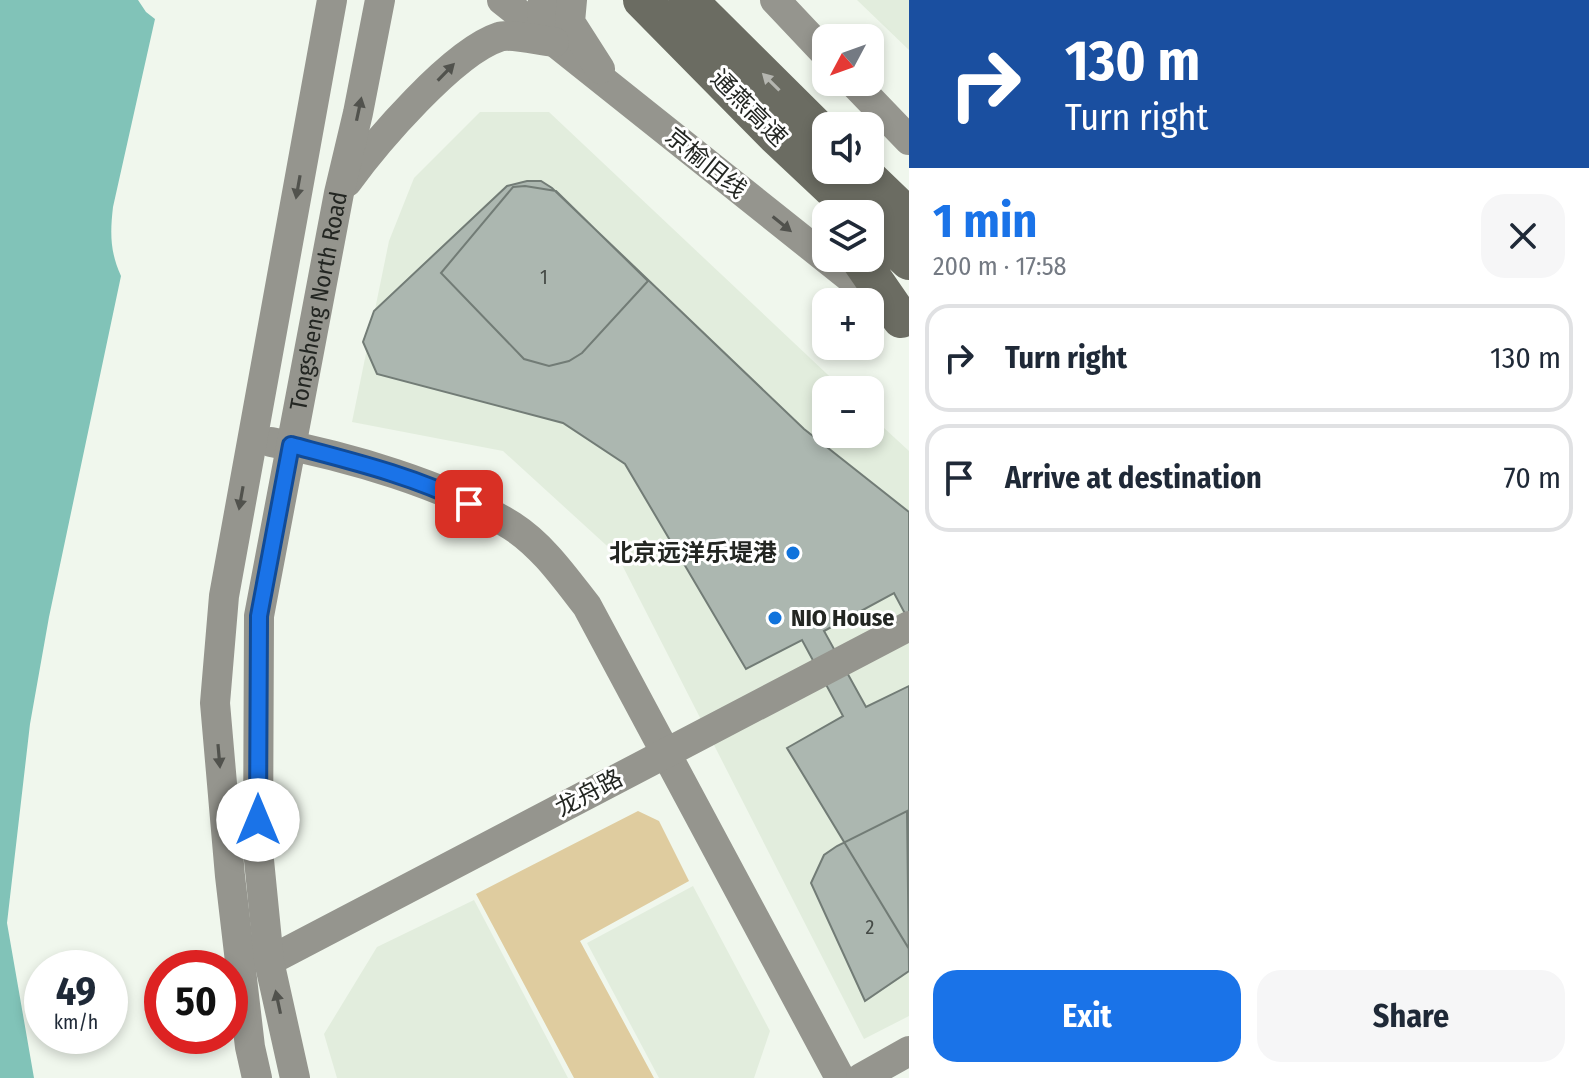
<!DOCTYPE html>
<html lang="en">
<head>
<meta charset="utf-8">
<style>
	:root { --surface:#fff; --page:#f6f6f7; --text:#1f2937; --muted:#747a83; --line:#e0e1e3; --accent:#1a73e8 }
	body { margin:0; font-family:"Fira Sans Condensed","Noto Sans SC",sans-serif; background:var(--page); color:var(--text); height:100vh; display:flex; flex-direction:column; font-size:30px; white-space:nowrap }
	* { box-sizing:border-box; margin:0 }
	p { font-size:26px; color:var(--muted) }
	.icon { flex:none; width:44px; height:44px; fill:none; stroke:currentColor; stroke-width:2; stroke-linecap:round; stroke-linejoin:round }
	.map { position:relative; flex:1; overflow:hidden }
	.panel { display:flex; flex-direction:column; background:var(--surface); width:680px }
	.panel>* { flex:none }
	.top-card { background:#1a4fa0; color:#fff; overflow:hidden }
	.needle { width:52px; rotate:229deg }
	.controls { position:absolute; left:812px; top:24px; display:grid; gap:16px }
	.controls a { display:grid; place-items:center; width:72px; height:72px; border-radius:16px; background:var(--surface); box-shadow:0 4px 12px #0003; font-size:40px }
	.speed { position:absolute; left:24px; top:950px; display:flex; gap:16px; font-size:40px; font-weight:700; text-align:center }
	.speed>* { display:grid; place-content:center; width:104px; height:104px; border-radius:50%; background:var(--surface); box-shadow:0 4px 12px #0003; line-height:1 }
	.speed small { font-size:20px; font-weight:400 }
	.speed .limit { border:12px solid #d22; background:#fff; color:#111 }
	.pin { position:absolute; display:grid; place-items:center; width:68px; height:68px; color:#fff; margin:-34px; border-radius:16px; box-shadow:0 4px 12px #0006 }
	.me { position:absolute; width:88px; margin:-44px; rotate:0deg; stroke-linejoin:round; filter:drop-shadow(0 0 6px #0008) }
	.turn { display:flex; align-items:center; gap:28px; height:168px; padding:0 24px; font-size:36px }
	.turn .icon { width:104px; height:104px; stroke-width:2.5 }
	.turn b { display:block; font-size:56px; line-height:68px }
	.round { display:grid; place-items:center; flex:none; width:84px; height:84px; border-radius:24px; background:var(--page) }
	.headline { display:flex; align-items:center; justify-content:space-between; height:136px; padding:0 24px }
	h1 { font-size:48px; font-weight:700; line-height:60px; color:var(--accent) }
	.button { display:flex; gap:16px; margin-top:auto; padding:16px 24px }
	.button a { flex:1; height:92px; border-radius:24px; background:var(--accent); color:#fff; font-size:32px; font-weight:700; line-height:92px; text-align:center }
	.button a+a { background:var(--page); color:var(--text) }
	ul { padding:0; list-style:none }
	li { display:flex; align-items:center; gap:24px; height:108px; margin:0 16px 12px; padding:0 8px; border:4px solid var(--line); border-radius:24px }
	li div { flex:1 }
	li b { display:block; font-size:30px }
	li em { font-style:normal }
	main { display:flex; flex:1; min-height:0 }
	.map>svg:first-child { display:block }
</style>
</head>
<body>
<main>
<div class="map">
<svg width="909" height="1078" viewBox="0 0 909 1078">
	<rect width="100%" height="100%" fill="#f0f7ed"/>
	<path fill="#e2eddd" d="M 857,0 L 909,0 L 909,50 Z
		M 480,112 L 549,112 L 844,390 L 826,390 L 826,434 L 870,434 L 870,415 L 909,451 L 909,1016 L 864,1039 L 617,555 L 503,451 L 352,422 L 389,241 L 414,178 Z
		M 693,886 L 770,1031 L 754,1078 L 659,1078 L 587,943 Z
		M 474,900 L 568,1078 L 337,1078 L 324,1034 L 377,947 Z"/>
	<path fill="#dfcc9f" d="M 638,811 L 659,821 L 689,881 L 580,941 L 654,1078 L 574,1078 L 476,894 Z"/>
	<path fill="#81c3b8" d="M 0,0 L 138,0 L 146,12 L 155,19 L 113,207 C 110,233 110,252 121,276 L 49,617 L 30,724 L 7,923 L 34,1078 L 0,1078 Z"/>
	<path fill="#acb7b0" stroke="#727c76" stroke-width="2" d="M 527,181 L 541,181 L 552,188 L 804,429 L 909,512 L 909,621 L 894,593 L 824,631 L 866,707 L 909,686 L 909,949 L 787,748 L 843,716 L 802,640 L 746,669 L 625,464 L 563,423 L 377,374 L 363,342 L 374,311 L 507,186 Z
		M 525,186 L 556,191 L 648,281 L 582,353 L 569,361 L 549,366 L 524,359 L 441,273 L 513,187 Z
		M 907,811 L 909,971 L 865,1001 L 811,883 L 824,855 L 837,846 Z"/>
	<g fill="none" stroke-linecap="round" stroke-linejoin="round">
		<g stroke="#95958e" stroke-width="30">
			<path d="M 502,0 L 882,303"/>
			<path d="M 543,0 L 542,16 L 554,42"/>
			<path d="M 572,0 L 570,22 L 600,69"/>
			<path d="M 775,0 L 826,54"/>
			<path d="M 853,82 L 909,140"/>
			<path d="M 347,182 C 376,142 453,52 499,37 C 510,33 541,41 554,42"/>
			<path d="M 271,442 C 347,456 447,485 512,526 C 543,546 565,578 587,606 L 840,1078"/>
			<path d="M 269,961 L 909,626"/>
			<path d="M 257,1078 L 250,1047 L 230,876 L 215,703 L 224,596 L 332,0"/>
			<path id="s1" d="M 295,1078 L 269,961 L 258,850 L 259,616 L 339,193 L 358,113 L 380,0"/>
			<path d="M 861,1078 L 909,1051"/>
		</g>
		<path stroke="#6b6c62" stroke-width="38" d="M 642,0 L 776,136 L 859,214
			M 688,0 L 826,137
			M 860,170 L 909,217
			M 870,225 L 909,261
			M 859,258 L 901,319"/>
	</g>
	<defs><path id="oneway-solid" d="M-6-.8H1V-3.2L6.5 0L1 3.2V.8H-6Z" transform="scale(2)"/></defs>
	<g fill="#51524d">
		<use href="#oneway-solid" transform="translate(446 72) rotate(-46)"/>
		<use href="#oneway-solid" transform="translate(359 109) rotate(-78)"/>
		<use href="#oneway-solid" transform="translate(298 187) rotate(100)"/>
		<use href="#oneway-solid" transform="translate(782 224) rotate(39)"/>
		<use href="#oneway-solid" transform="translate(241 498) rotate(100)"/>
		<use href="#oneway-solid" transform="translate(219 756) rotate(85)"/>
		<use href="#oneway-solid" transform="translate(278 1002) rotate(-102)"/>
	</g>
	<use fill="#b5b6b0" href="#oneway-solid" transform="translate(771 82) rotate(-135)"/>
	<g fill="none" stroke-linecap="round" stroke-linejoin="round">
		<g stroke="#114b97" stroke-width="20">
			<path id="route" d="M 258,820 L 259,616 L 291,445 C 351,461 414,476 469,504"/>
		</g>
		<use href="#route" stroke="#1a73e8" stroke-width="14"/>
	</g>
	<g fill="#1073dc" stroke="#fff" stroke-width="3">
		<circle cx="793" cy="553" r="8"/>
		<circle cx="775" cy="618" r="8"/>
	</g>
	<g text-anchor="middle" stroke-width="6" stroke-linejoin="round" paint-order="stroke">
		<g font-size="20" fill="#454a46">
			<text x="544" y="284">1</text>
			<text x="870" y="934">2</text>
		</g>
		<g font-size="24" fill="#232622" stroke="#fff">
			<text transform="translate(749 108) rotate(45)" y="8">通燕高速</text>
			<text transform="translate(706 163) rotate(39)" y="8">京榆旧线</text>
			<text dy="8" stroke="none"><textPath href="#s1" startOffset="786">Tongsheng North Road</textPath></text>
			<text transform="translate(589 793) rotate(-28)" y="8">龙舟路</text>
		</g>
		<g font-size="24" font-weight="bold" fill="#232622" stroke="#fff" text-anchor="end">
			<text x="777" y="561">北京远洋乐堤港</text>
			<text x="791" y="626" text-anchor="start">NIO House</text>
		</g>
	</g>
</svg>
<div class="controls">
<a><svg class="needle" viewBox="-14 -14 28 28"><path d="M0-13l5 13h-10z" fill="#e53935"/><path d="M0 13l5-13h-10z" fill="#747a83"/></svg></a>
<a><svg class="icon" aria-label="sound" viewBox="0 0 24 24"><path d="M4 9h4l5-4v14l-5-4H4zM17 9q2 3 0 6"/></svg></a>
<a><svg class="icon" aria-label="layers" viewBox="0 0 24 24"><path d="M12 4l9 5-9 5-9-5zM3 14l9 5 9-5"/></svg></a>
<a>+</a>
<a>−</a>
</div>
<div class="speed"><div>49<small>km/h</small></div><div class="limit">50</div></div>
<div class="pin" style="left:469px;top:504px;background:#d93025"><svg class="icon" aria-label="arrive" viewBox="0 0 24 24"><path d="M6 21V4h12l-3 4 3 4H6"/></svg></div>
<svg class="me" style="left:258px;top:820px" viewBox="-20 -20 40 40"><circle r="19" fill="#fff"/><path d="M0-13L10 11 0 6-10 11z" fill="#1a73e8"/></svg>
</div>
<section class="panel">
<div class="top-card">
<div class="turn"><svg class="icon" aria-label="right" viewBox="0 0 24 24"><path d="M7 20v-9h11M14 6l5 5-5 5"/></svg><div><b>130 m</b>Turn right</div></div>
</div>
<div class="headline"><div><h1>1 min</h1><p>200 m · 17:58</p></div><a class="round"><svg class="icon" aria-label="close" viewBox="0 0 24 24"><path d="M6 6l12 12M18 6L6 18"/></svg></a></div>
<ul>
<li><svg class="icon" aria-label="right" viewBox="0 0 24 24"><path d="M7 20v-9h11M14 6l5 5-5 5"/></svg><div><b>Turn right</b></div><em>130 m</em></li>
<li><svg class="icon" aria-label="arrive" viewBox="0 0 24 24"><path d="M6 21V4h12l-3 4 3 4H6"/></svg><div><b>Arrive at destination</b></div><em>70 m</em></li>
</ul>
<div class="button"><a>Exit</a><a>Share</a></div>
</section>
</main>
</body>
</html>
